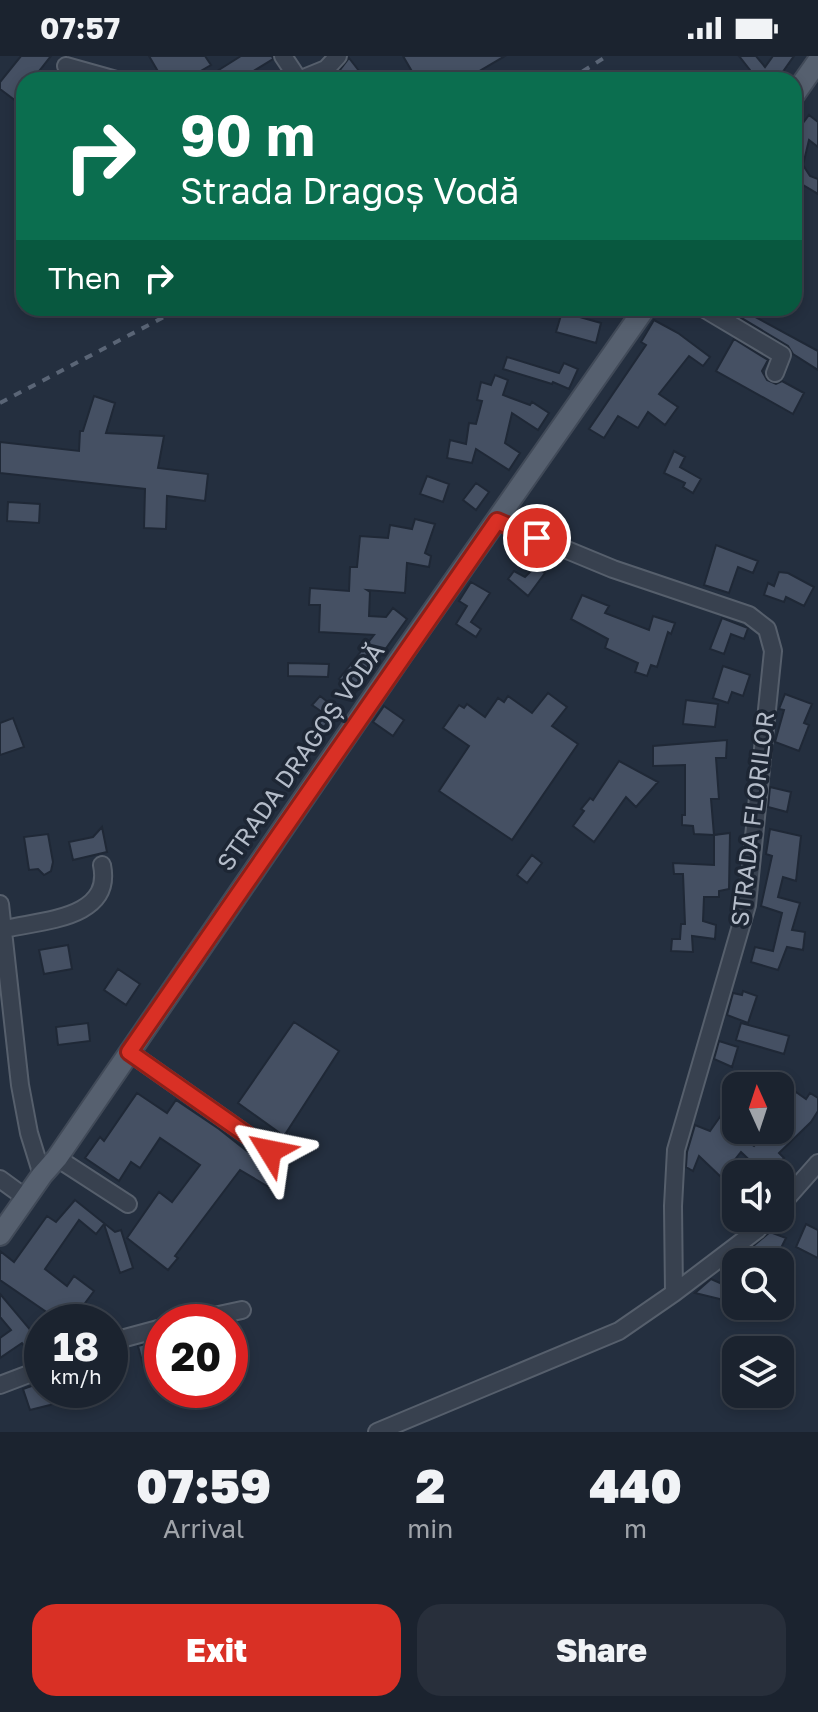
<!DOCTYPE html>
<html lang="en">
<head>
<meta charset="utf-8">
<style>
	:root { --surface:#1b232f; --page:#282f3b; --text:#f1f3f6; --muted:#a0a4aa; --line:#39404b; --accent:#d93025 }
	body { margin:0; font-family:"Golos Text",sans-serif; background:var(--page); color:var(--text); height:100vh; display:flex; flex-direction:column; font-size:30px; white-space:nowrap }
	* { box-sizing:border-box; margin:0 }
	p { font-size:26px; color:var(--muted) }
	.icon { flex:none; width:44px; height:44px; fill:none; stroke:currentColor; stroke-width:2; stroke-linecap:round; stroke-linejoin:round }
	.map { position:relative; height:1376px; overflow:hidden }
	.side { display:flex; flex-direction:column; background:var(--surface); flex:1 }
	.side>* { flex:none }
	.banner { position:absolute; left:16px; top:16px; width:786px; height:244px; border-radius:24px; box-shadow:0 4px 12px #0003,0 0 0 2px var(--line); background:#0b6e4f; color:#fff; overflow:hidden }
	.needle { width:52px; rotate:357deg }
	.tools { position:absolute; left:722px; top:1016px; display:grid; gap:16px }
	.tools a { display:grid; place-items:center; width:72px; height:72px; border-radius:16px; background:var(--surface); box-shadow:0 4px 12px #0003,0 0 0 2px var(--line); font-size:40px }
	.speed { position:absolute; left:24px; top:1248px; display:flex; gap:16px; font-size:40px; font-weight:700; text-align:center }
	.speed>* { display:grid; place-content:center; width:104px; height:104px; border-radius:50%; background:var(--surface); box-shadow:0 4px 12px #0003,0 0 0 2px var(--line); line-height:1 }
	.speed small { font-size:20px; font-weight:400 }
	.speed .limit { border:12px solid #d22; background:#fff; color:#111 }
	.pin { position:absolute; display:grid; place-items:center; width:68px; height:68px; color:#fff; margin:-34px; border:4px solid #fff; border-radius:50%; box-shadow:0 2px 8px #0007 }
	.me { position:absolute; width:88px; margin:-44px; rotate:305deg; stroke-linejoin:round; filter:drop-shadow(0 0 6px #0008) }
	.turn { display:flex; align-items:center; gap:28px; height:168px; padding:0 32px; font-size:36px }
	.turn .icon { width:104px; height:104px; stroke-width:2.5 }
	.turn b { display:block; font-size:56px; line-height:68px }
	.then { display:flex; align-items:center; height:76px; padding:0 32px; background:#0003; gap:16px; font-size:30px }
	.eta { display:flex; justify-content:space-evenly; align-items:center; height:136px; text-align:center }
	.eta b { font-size:48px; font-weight:800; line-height:56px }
	.action { display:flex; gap:16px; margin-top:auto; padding:16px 32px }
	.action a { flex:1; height:92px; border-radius:24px; background:var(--accent); color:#fff; font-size:32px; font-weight:800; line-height:92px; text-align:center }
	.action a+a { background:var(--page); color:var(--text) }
	.status { display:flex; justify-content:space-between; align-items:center; height:56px; padding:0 40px; background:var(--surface); direction:ltr }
	.status svg { height:22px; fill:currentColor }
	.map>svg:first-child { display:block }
</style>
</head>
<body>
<div class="status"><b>07:57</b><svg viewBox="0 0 49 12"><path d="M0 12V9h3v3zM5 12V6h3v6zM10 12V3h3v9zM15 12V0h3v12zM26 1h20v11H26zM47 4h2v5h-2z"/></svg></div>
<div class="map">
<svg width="818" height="1376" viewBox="0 0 818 1376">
	<rect width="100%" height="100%" fill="#242f3f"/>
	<path fill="#455063" stroke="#1f2836" stroke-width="2" d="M 21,0 L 51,0 L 32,24 L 24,24 L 24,34 L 16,45 L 0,33 L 0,26 Z
		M 149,0 L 205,0 L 211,9 L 185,24 L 163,24 Z
		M 241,0 L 272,0 L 273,3 L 239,24 L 218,24 L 214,17 Z
		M 403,0 L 505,0 L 464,24 L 417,24 Z
		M 739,0 L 756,0 L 765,11 L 773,0 L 794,0 L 777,24 L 738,24 L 750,14 Z
		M 349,2 L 366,24 L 342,24 L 337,18 Z
		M 809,59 L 818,66 L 818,91 L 809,84 L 803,109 L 810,120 L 818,123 L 818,138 L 798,126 L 794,127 L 794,79 Z
		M 725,252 L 751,252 L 748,257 L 818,295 L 818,314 L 793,298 L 788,290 Z
		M 562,256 L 601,267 L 596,287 L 556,276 Z
		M 654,264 L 678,277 L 710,301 L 703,310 L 689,300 L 659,338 L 678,351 L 665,369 L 648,356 L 638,372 L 618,360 L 604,382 L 589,373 L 646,289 L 641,286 Z
		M 734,283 L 768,304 L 762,315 L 767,324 L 776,328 L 782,325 L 804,337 L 793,358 L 716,315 Z
		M 507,301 L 559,317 L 564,307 L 578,313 L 569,333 L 553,326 L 552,328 L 503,313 Z
		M 495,319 L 508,324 L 503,339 L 530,349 L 532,346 L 549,357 L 538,374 L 512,357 L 505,387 L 520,397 L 509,414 L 476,393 L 472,407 L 447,402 L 450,384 L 466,388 L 469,367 L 476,368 L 482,345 L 477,344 L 481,326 L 491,329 Z
		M 94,340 L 115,347 L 106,377 L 164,380 L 158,412 L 208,418 L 205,445 L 167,440 L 166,473 L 144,472 L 145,433 L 0,417 L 0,386 L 79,395 L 80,375 L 83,375 Z
		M 674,395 L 685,401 L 680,411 L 701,423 L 693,437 L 683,431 L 685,427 L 664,417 Z
		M 427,420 L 449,428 L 443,446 L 420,438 Z
		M 476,427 L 489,436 L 476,454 L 463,444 Z
		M 8,446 L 40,448 L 39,467 L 7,465 Z
		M 415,463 L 435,468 L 425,497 L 431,500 L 429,511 L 407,507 L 405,537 L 367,534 L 370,536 L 369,560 L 386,561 L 393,552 L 407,563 L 367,619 L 369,621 L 355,637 L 339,623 L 374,579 L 319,576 L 320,549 L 309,549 L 310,532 L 349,535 L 350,511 L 357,511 L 360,480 L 388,482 L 390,469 L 412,473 Z
		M 716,489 L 758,505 L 753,517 L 738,511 L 729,537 L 704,529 Z
		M 535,511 L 545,517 L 528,540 L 508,523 L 514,515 L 525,521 Z
		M 779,516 L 788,517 L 814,531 L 804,550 L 786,541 L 784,546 L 764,539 L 768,527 L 774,530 Z
		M 471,526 L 490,537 L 471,566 L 481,573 L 476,581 L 456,568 L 467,550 L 459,545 Z
		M 582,539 L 609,550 L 605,557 L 649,574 L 653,560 L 675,567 L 671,578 L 668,576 L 657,611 L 651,609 L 647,620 L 635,616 L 638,607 L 605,592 L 608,583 L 571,563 Z
		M 722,562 L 748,572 L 744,583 L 731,578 L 724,598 L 710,593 Z
		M 288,607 L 329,608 L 328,621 L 288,620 Z
		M 723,610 L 750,619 L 743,640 L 732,636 L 728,647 L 713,642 Z
		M 548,637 L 567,651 L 552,670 L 578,688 L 512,784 L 439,735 L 469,690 L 443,672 L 459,649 L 464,652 L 467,648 L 485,661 L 498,642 L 504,646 L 508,640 L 532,657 Z
		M 785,638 L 812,648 L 804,667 L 809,669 L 799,695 L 775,686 L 784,654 L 779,653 Z
		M 320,640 L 337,653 L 324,671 L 316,665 L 322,656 L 312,649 Z
		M 686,644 L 718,648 L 715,671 L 683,668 Z
		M 384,650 L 404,664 L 393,680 L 373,666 Z
		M 13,662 L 24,691 L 0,699 L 0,667 Z
		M 727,684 L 726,702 L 716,702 L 719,743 L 711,743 L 714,779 L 694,778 L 693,770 L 682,769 L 682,759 L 685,759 L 685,709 L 653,710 L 653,690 Z
		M 619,705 L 658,726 L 636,751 L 626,741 L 594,786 L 573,770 L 584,755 L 581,753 L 590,742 L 593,744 Z
		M 770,731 L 791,736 L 787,756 L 768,751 Z
		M 102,771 L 107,796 L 73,804 L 69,786 L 93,781 Z
		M 770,773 L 801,780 L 796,825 L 783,821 L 778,841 L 800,847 L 792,874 L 805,876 L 803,894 L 787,891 L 778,914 L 751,906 L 755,891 L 773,895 L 782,857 L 761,850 L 772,800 L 766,798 Z
		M 730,777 L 729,833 L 719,835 L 719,841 L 704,841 L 703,865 L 716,869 L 715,883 L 692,880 L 693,896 L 671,895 L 672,883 L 680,883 L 681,868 L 685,868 L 683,818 L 674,818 L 673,807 L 714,809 L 714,779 Z
		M 48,778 L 53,806 L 51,815 L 44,819 L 38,813 L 29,814 L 24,781 Z
		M 532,799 L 542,807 L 527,827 L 517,819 Z
		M 68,889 L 72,913 L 44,918 L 39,894 Z
		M 118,913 L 140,928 L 126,949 L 104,934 Z
		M 743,935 L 757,940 L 748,967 L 727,959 L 733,937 L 742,939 Z
		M 294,966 L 339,995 L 284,1080 L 238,1047 Z
		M 88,967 L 90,985 L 58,989 L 56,971 Z
		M 741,967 L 789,980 L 784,998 L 736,984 Z
		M 719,985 L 738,991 L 732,1011 L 714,1003 Z
		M 796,1036 L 806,1043 L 810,1037 L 818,1042 L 818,1055 L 811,1066 L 779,1097 L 784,1102 L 768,1118 L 764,1118 L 741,1096 L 721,1121 L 699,1100 L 693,1115 L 686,1111 L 687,1096 L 695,1069 L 710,1075 L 722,1058 L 734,1066 L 729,1073 L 754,1090 L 770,1074 L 780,1074 L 780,1063 Z
		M 137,1037 L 167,1057 L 176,1044 L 219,1073 L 262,1107 L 264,1104 L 272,1106 L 284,1114 L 272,1133 L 240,1114 L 175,1200 L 178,1202 L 168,1214 L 127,1182 L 159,1136 L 172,1146 L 200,1109 L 160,1082 L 140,1112 L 131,1106 L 119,1125 L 85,1102 L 100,1081 L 104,1085 Z
		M 75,1144 L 115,1176 L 121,1174 L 133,1212 L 120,1217 L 104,1168 L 96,1178 L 79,1164 L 45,1213 L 67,1230 L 74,1220 L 94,1235 L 71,1266 L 61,1266 L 0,1224 L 0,1195 L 14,1206 L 47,1160 L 56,1166 Z
		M 806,1168 L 818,1174 L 818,1202 L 796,1191 Z
		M 770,1176 L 786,1182 L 780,1194 L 776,1192 L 770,1206 L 741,1206 L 745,1197 Z
		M 711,1223 L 736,1234 L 736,1247 L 695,1237 Z
		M 0,1238 L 38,1283 L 26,1292 L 22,1287 L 0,1302 L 0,1282 L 11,1274 L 0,1261 Z
		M 156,1285 L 161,1304 L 143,1309 L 138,1290 Z
		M 40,1327 L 42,1334 L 83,1334 L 50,1349 L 30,1354 L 23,1333 Z"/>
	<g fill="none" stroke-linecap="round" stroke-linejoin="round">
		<g stroke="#565f6c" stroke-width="20">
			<path id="minor" d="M 283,0 L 299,24
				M 66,10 L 116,24
				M 299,24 L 326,13 L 338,0
				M 703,252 L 782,299 L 775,317
				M 497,465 L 613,513 L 749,559 L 767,573 L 773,595 L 747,849 L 676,1094 L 673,1150 L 674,1237
				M 0,848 L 20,1029 L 29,1077 L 42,1119
				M 5,873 C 42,864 113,863 102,809
				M 129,996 L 270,1095
				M 57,1102 L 128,1148
				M 0,1123 L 26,1142
				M 780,1150 L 818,1107
				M 186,1266 L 242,1254
				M 110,1286 L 162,1272
				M 0,1329 L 42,1313
				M 377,1376 L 619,1275 L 674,1237 L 757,1174 L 768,1162"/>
		</g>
		<g stroke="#414a58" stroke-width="24">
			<path id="major" d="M 794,39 L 818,5
				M 0,1179 L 42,1119 L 57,1102 L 407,592 L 645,252"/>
		</g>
		<use href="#minor" stroke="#38414f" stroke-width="16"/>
		<use href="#major" stroke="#56606f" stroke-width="20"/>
		<path stroke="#5a6576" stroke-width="4" stroke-dasharray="8 8" stroke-linecap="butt" d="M 569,24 L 607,0
			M 0,347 L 181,252"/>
	</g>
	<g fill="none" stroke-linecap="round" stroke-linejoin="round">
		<g stroke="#8d1f18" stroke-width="20">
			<path id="route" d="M 270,1095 L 129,996 L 497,465 L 537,482"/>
		</g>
		<use href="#route" stroke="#d93025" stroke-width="14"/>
	</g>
	<g text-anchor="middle" stroke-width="7" stroke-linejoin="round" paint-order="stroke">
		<g font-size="24" fill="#b4bcc9" stroke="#1d2634">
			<text transform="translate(301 701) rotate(-55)" y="8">STRADA DRAGOȘ VODĂ</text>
			<text transform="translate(753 763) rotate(-83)" y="8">STRADA FLORILOR</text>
		</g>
	</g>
</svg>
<div class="tools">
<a><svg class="needle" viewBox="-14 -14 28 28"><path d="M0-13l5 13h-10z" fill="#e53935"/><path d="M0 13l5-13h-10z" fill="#a0a4aa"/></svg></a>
<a><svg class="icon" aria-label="sound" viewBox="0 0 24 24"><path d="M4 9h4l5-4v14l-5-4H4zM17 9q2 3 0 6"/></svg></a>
<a><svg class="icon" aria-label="search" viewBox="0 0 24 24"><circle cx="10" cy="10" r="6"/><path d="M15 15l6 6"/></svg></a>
<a><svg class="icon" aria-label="layers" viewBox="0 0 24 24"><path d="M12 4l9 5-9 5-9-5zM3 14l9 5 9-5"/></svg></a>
</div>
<div class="speed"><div>18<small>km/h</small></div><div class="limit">20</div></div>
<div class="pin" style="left:537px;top:482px;background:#d93025"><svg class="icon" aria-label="arrive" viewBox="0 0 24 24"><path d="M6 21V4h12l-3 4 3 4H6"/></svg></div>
<svg class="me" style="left:270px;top:1095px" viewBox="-20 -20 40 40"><path d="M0-17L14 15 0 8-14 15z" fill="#d93025" stroke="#fff" stroke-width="4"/></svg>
<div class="banner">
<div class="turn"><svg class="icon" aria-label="right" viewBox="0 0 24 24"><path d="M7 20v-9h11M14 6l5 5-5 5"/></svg><div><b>90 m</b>Strada Dragoș Vodă</div></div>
<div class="then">Then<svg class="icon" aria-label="right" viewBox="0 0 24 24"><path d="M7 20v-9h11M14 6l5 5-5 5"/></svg></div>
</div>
</div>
<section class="side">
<div class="eta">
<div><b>07:59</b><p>Arrival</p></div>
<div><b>2</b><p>min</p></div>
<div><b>440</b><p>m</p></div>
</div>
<div class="action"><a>Exit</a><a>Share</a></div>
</section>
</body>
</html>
